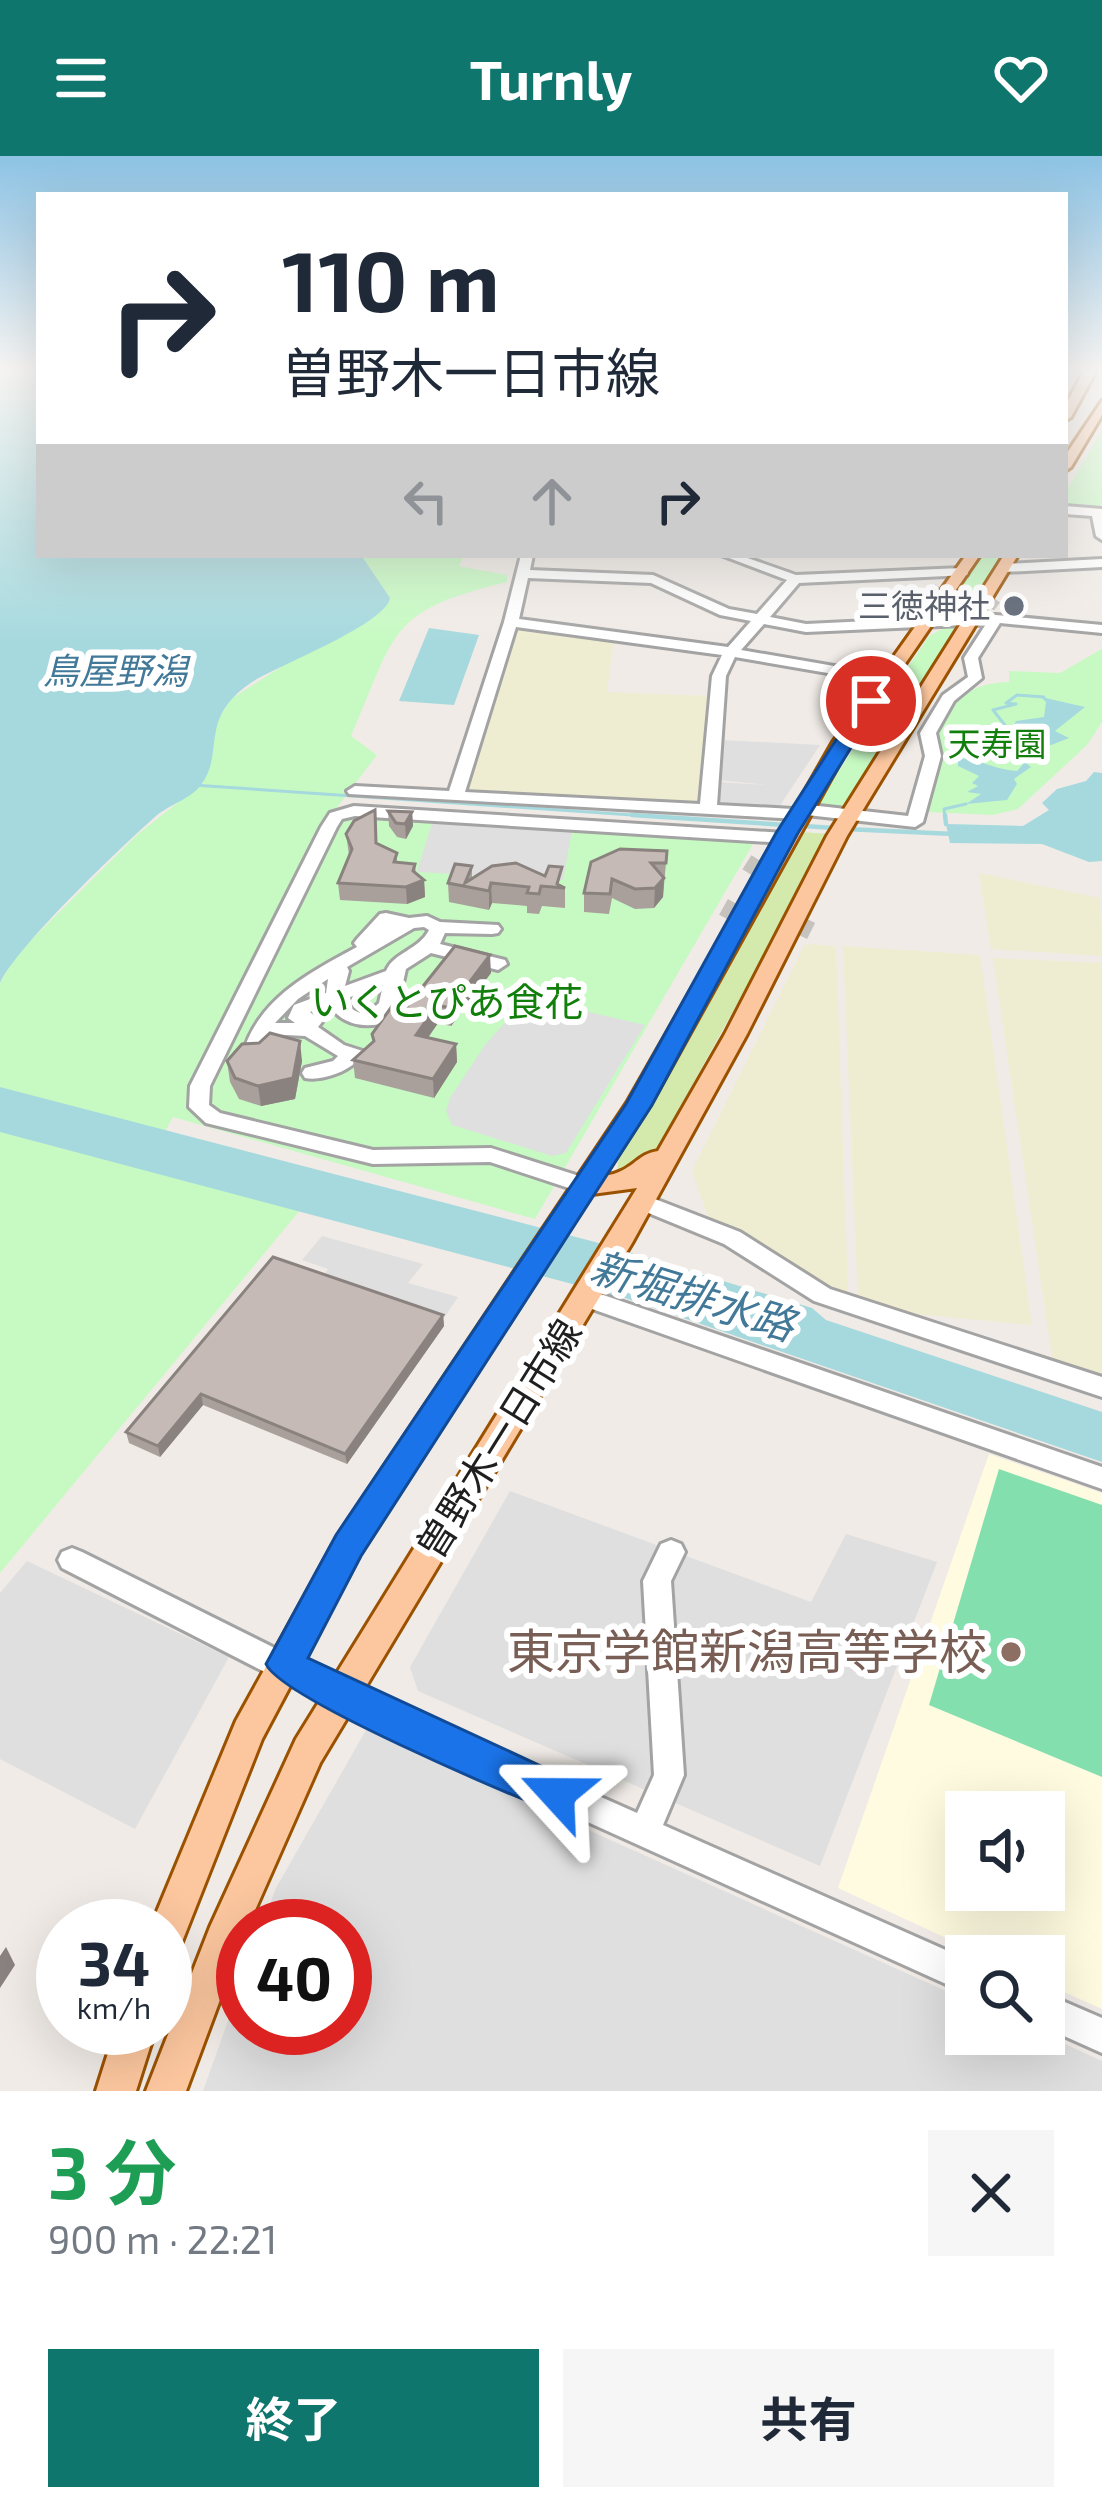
<!DOCTYPE html>
<html lang="ja">
<head>
<meta charset="utf-8">
<style>
	:root { --surface:#fff; --page:#f6f6f7; --text:#1f2937; --muted:#747a83; --accent:#0f766e }
	body { margin:0; font-family:"Exo 2","Noto Sans JP",sans-serif; background:var(--page); color:var(--text); height:100vh; display:flex; flex-direction:column; font-size:45px; white-space:nowrap }
	* { box-sizing:border-box; margin:0 }
	p { font-size:39px; color:var(--muted) }
	.icon { flex:none; width:66px; height:66px; fill:none; stroke:currentColor; stroke-width:2; stroke-linecap:round; stroke-linejoin:round }
	.map { position:relative; height:1935px; overflow:hidden }
	.panel { display:flex; flex-direction:column; background:var(--surface); flex:1 }
	.panel>* { flex:none }
	.banner { position:absolute; left:36px; top:36px; width:1032px; height:366px; border-radius:0px; box-shadow:0 12px 48px #0002; background:#fff; color:var(--text); overflow:hidden }
	.buttons { position:absolute; left:945px; top:1635px; display:grid; gap:24px }
	.buttons a { display:grid; place-items:center; width:120px; height:120px; border-radius:0px; background:var(--surface); box-shadow:0 12px 48px #0002; font-size:60px }
	.speed { position:absolute; left:36px; top:1743px; display:flex; gap:24px; font-size:60px; font-weight:700; text-align:center }
	.speed>* { display:grid; place-content:center; width:156px; height:156px; border-radius:50%; background:var(--surface); box-shadow:0 12px 48px #0002; line-height:1 }
	.speed small { font-size:30px; font-weight:400 }
	.speed .limit { border:18px solid #d22; background:#fff; color:#111 }
	.pin { position:absolute; display:grid; place-items:center; width:102px; height:102px; color:#fff; margin:-51px; border:6px solid #fff; border-radius:50%; box-shadow:0 3px 12px #0007 }
	.me { position:absolute; width:132px; margin:-66px; rotate:294deg; stroke-linejoin:round; filter:drop-shadow(0 0 9px #0008) }
	.turn { display:flex; align-items:center; gap:42px; height:252px; padding:0 48px; font-size:54px }
	.turn .icon { width:156px; height:156px; stroke-width:2.5 }
	.turn b { display:block; font-size:84px; line-height:102px }
	.lanes { display:flex; align-items:center; height:114px; padding:0 48px; background:#0003; justify-content:center; gap:60px; direction:ltr }
	.lanes .off { opacity:.35 }
	.round { display:grid; place-items:center; flex:none; width:126px; height:126px; border-radius:0px; background:var(--page) }
	.head { display:flex; align-items:center; justify-content:space-between; height:204px; padding:0 48px }
	h1 { font-size:72px; font-weight:700; line-height:90px; color:#1e9e55 }
	.button { display:flex; gap:24px; margin-top:auto; padding:24px 48px }
	.button a { flex:1; height:138px; border-radius:0px; background:var(--accent); color:#fff; font-size:48px; font-weight:700; line-height:138px; text-align:center }
	.button a+a { background:var(--page); color:var(--text) }
	header { display:flex; justify-content:space-between; align-items:center; height:156px; padding:0 48px; background:var(--accent); color:#fff; font-size:54px; font-weight:700 }
	.map>svg:first-child { display:block }
</style>
</head>
<body>
<header><svg class="icon" aria-label="menu" viewBox="0 0 24 24"><path d="M4 6h16M4 12h16M4 18h16"/></svg>Turnly<svg class="icon" aria-label="heart" viewBox="0 0 24 24"><path d="M12 20l-8-8c-3-5 5-10 8-4 3-6 11-1 8 4z"/></svg></header>
<div class="map">
<svg width="1102" height="1935" viewBox="0 0 1102 1935">
	<rect width="100%" height="100%" fill="#f0ebe6"/>
	<path fill="#fffbe0" fill-rule="evenodd" d="M 989,1298 L 1102,1337 L 1102,1853 L 1044,1827 L 1044,1800 L 985,1800 L 838,1732 ZM 966,1656 L 1044,1656 L 1044,1734 L 966,1734 Z"/>
	<path fill="#efedd1" d="M 518,469 L 614,482 L 607,536 L 710,540 L 697,648 L 465,635 Z
		M 979,717 L 1100,742 L 1102,800 L 991,793 Z
		M 805,788 L 836,790 L 848,1139 L 822,1132 L 708,1061 L 692,1015 Z
		M 843,790 L 980,799 L 1032,1169 L 904,1157 L 858,1143 Z
		M 993,802 L 1102,807 L 1102,1223 L 1053,1207 Z"/>
	<path fill="#d3eaac" d="M 798,676 L 831,678 L 659,989 L 631,1020 L 617,1016 L 620,991 Z"/>
	<path fill="#c7fac3" d="M 1102,274 L 1102,351 L 1069,349 L 1065,337 Z
		M 361,399 L 464,399 L 459,410 L 507,419 L 507,426 C 387,455 397,475 351,580 L 377,599 L 335,654 L 362,652 L 753,688 L 535,1063 L 173,961 L 146,1010 L 301,1053 L 0,1417 L 0,827 L 16,799 L 138,678 L 203,627 L 218,563 L 231,543 L 389,442 Z
		M 980,399 L 1005,399 L 970,447 L 947,458 L 943,454 Z
		M 952,468 L 956,477 L 842,656 L 815,650 L 929,480 Z
		M 1102,493 L 1102,566 L 1087,589 L 1018,653 L 993,659 L 928,656 L 938,597 L 933,578 C 950,546 971,526 1009,526 L 1009,515 L 1060,517 Z"/>
	<path fill="#84dfaf" d="M 999,1313 L 1102,1349 L 1102,1621 L 929,1549 Z"/>
	<path fill="#dfdfdf" d="M 720,584 L 820,589 L 779,651 L 718,651 L 713,650 L 717,626 L 769,629 L 717,624 Z
		M 432,667 L 572,675 L 563,724 L 417,716 Z
		M 554,848 L 645,869 L 566,997 L 552,1000 L 452,969 L 446,955 L 450,942 L 485,889 L 508,863 Z
		M 322,1080 L 423,1108 L 408,1127 L 458,1141 L 442,1165 L 321,1123 L 328,1113 L 302,1104 Z
		M 510,1335 L 811,1446 L 846,1378 L 937,1406 L 820,1710 L 418,1535 L 410,1511 Z
		M 27,1405 L 229,1501 L 135,1673 L 0,1603 L 0,1437 Z
		M 366,1574 L 966,1844 L 966,1878 L 1043,1878 L 1102,1905 L 1102,1935 L 203,1935 L 243,1823 L 243,1872 L 345,1872 L 345,1770 L 262,1770 L 276,1732 Z"/>
	<path fill="#a6d9de" d="M 0,215 L 39,215 L 39,399 L 361,399 L 390,442 C 386,468 279,509 252,526 C 197,563 226,595 201,629 C 192,642 169,649 156,660 C 122,690 16,791 0,827 Z
		M 429,472 L 479,479 L 454,549 L 399,545 Z
		M 1041,541 L 1085,551 L 1055,575 L 1069,582 C 1052,588 1029,603 1009,579 L 1016,565 L 1044,561 L 1046,546 Z
		M 958,602 C 975,601 994,614 1017,615 L 1025,606 L 1031,611 L 1014,623 L 1017,628 L 1007,644 L 966,648 L 981,638 L 967,636 L 978,630 L 972,627 L 979,620 L 958,610 Z
		M 1094,616 L 1102,617 L 1102,705 L 1089,706 L 1042,688 L 950,687 L 946,668 L 1023,670 L 1049,654 L 1042,647 L 1057,633 L 1086,625 Z
		M 0,931 L 595,1086 L 812,1152 L 826,1164 L 1102,1256 L 1102,1306 L 625,1142 L 0,976 Z"/>
	<g fill="none" stroke-linecap="round" stroke-linejoin="round">
		<path stroke="#a6d9de" stroke-width="3" d="M 1008,573 L 993,554 L 1016,548 L 1006,547 L 1017,539 L 1044,541
			M 1016,601 L 1022,598 L 1017,588
			M 971,603 L 1012,600 L 1025,606
			M 193,629 L 676,662
			M 945,662 L 944,653 L 966,648"/>
		<path stroke="#a6d9de" stroke-width="4.5" d="M 632,659 L 786,669
			M 945,659 L 946,668
			M 804,670 L 834,672
			M 845,673 L 954,678"/>
		<path stroke="#c6c2be" stroke-width="15" stroke-dasharray="15 8" stroke-linecap="butt" d="M 934,441 L 941,433
			M 988,450 L 994,442"/>
		<path stroke="#c6c2be" stroke-width="18" stroke-dasharray="18 9" stroke-linecap="butt" d="M 750,718 L 759,704
			M 727,763 L 737,745
			M 799,779 L 808,761"/>
		<g stroke="#a3a3a3" stroke-width="6">
			<path id="minor" d="M 1065,350 L 1102,353 L 1102,384 L 1096,380 L 1092,360 L 1065,358 Z
				M 521,399 L 533,399 L 530,414 L 653,419 L 729,453 L 757,458 L 787,424 L 721,399 L 739,399 L 796,419 L 962,412 L 968,416 L 967,419 L 799,427 L 770,461 L 806,468 L 996,459 L 1102,469 L 1102,477 L 1000,467 L 978,502 L 982,522 L 954,545 L 936,577 L 941,600 L 923,666 L 915,671 L 807,659 L 799,663 L 349,638 L 347,635 L 355,630 L 449,635 L 504,466 ZM 528,422 L 651,427 L 720,459 L 751,465 L 728,491 L 519,463 ZM 764,468 L 806,476 L 986,468 L 964,502 L 968,521 L 943,539 L 920,577 L 925,600 L 908,660 L 801,648 L 793,653 L 717,649 L 726,520 L 735,501 L 886,527 L 893,523 L 886,519 L 741,494 ZM 516,471 L 722,499 L 712,520 L 700,648 L 465,636 Z
				M 1102,403 L 1102,411 L 1004,416 L 998,412 L 1004,408 Z
				M 354,650 L 784,677 L 792,682 L 784,687 L 355,660 L 342,663 L 337,671 L 210,930 L 209,949 L 220,957 L 373,994 L 491,992 L 595,1025 L 598,1030 L 595,1035 L 587,1038 L 490,1006 L 373,1008 L 206,967 L 189,951 L 190,930 L 321,671 L 330,657 Z
				M 386,757 L 409,762 L 427,760 L 440,766 L 498,769 L 501,773 L 498,777 L 492,778 L 445,777 L 440,788 L 505,804 L 507,808 L 498,814 L 431,797 L 406,813 L 398,849 L 379,868 C 359,872 340,866 329,849 L 310,856 L 322,866 L 318,871 L 344,889 L 369,897 L 372,901 L 369,905 L 356,906 C 344,917 321,925 305,922 L 302,917 L 305,912 L 333,905 L 338,900 L 305,880 L 267,878 L 259,904 L 245,904 L 242,900 C 257,844 307,818 357,791 L 354,787 L 357,783 L 380,758 ZM 424,771 L 429,774 C 419,794 394,796 386,815 L 345,830 L 349,815 L 347,811 L 414,772 ZM 328,823 L 326,837 L 294,849 L 288,862 L 295,867 L 275,867 L 298,843 ZM 383,829 L 379,847 L 367,858 C 357,857 349,853 345,843 Z
				M 642,1038 L 740,1076 L 830,1133 L 1102,1221 L 1102,1241 L 814,1145 L 724,1088 L 634,1051 L 631,1046 L 634,1041 Z
				M 586,1133 L 1102,1311 L 1102,1333 L 578,1148 L 574,1142 L 578,1136 Z
				M 671,1384 L 681,1388 L 685,1396 L 671,1425 L 684,1619 L 663,1669 L 966,1803 L 966,1837 L 331,1550 L 62,1412 L 58,1404 L 62,1396 L 72,1392 L 82,1396 L 351,1530 L 637,1657 L 654,1619 L 643,1425 L 661,1388 Z
				M 1044,1837 L 1102,1862 L 1102,1897 L 1044,1871 Z"/>
		</g>
		<g stroke="#9b5200" stroke-width="6">
			<path id="major" d="M 1084,215 L 1096,215 L 1071,261 L 1065,265 L 1065,250 Z
				M 1102,245 L 1102,259 L 1071,311 L 1065,315 L 1065,300 Z
				M 966,399 L 980,399 L 851,586 L 650,949 L 604,1020 C 633,1016 636,998 658,995 L 725,878 L 827,680 L 1004,399 L 1018,399 L 847,680 L 747,878 L 632,1087 L 320,1607 L 248,1770 L 243,1770 L 243,1782 L 186,1935 L 146,1935 L 210,1771 L 296,1583 L 637,1032 L 592,1038 L 360,1398 L 262,1583 L 178,1796 L 165,1802 L 165,1770 L 151,1770 L 236,1565 L 338,1380 L 627,947 L 833,586 Z
				M 116,1872 L 156,1872 L 136,1935 L 96,1935 Z"/>
		</g>
		<use href="#minor" fill="#fff" fill-rule="evenodd"/>
		<use href="#major" fill="#fcc79f" fill-rule="evenodd"/>
	</g>
	<path fill="#a9a09c" d="M 388,655 L 412,656 L 413,670 L 406,683 L 397,681 L 389,670 Z
		M 346,678 L 377,687 L 397,697 L 397,707 L 424,724 L 425,741 L 407,748 L 340,744 L 338,727 L 349,699 Z
		M 667,695 L 663,741 L 654,752 L 635,753 L 612,742 L 609,758 L 584,756 L 584,737 Z
		M 472,710 L 472,722 L 562,731 L 565,732 L 565,752 L 542,750 L 539,758 L 527,757 L 527,750 L 492,747 L 489,754 L 449,746 L 448,727 Z
		M 491,817 L 451,870 L 438,867 L 428,882 L 456,888 L 457,906 L 434,942 L 355,922 L 353,904 L 373,886 L 372,878 L 408,849 Z
		M 259,887 L 302,905 L 295,943 L 261,950 L 239,943 L 230,926 L 227,905 Z
		M 273,1101 L 443,1159 L 444,1170 L 347,1308 L 203,1249 L 160,1301 L 129,1287 L 126,1276 Z"/>
	<path fill="#8a827f" d="M 412,656 L 413,670 L 406,683 L 405,668 Z
		M 415,708 L 416,727 L 424,724 L 425,741 L 407,748 L 406,731 Z
		M 664,722 L 663,741 L 654,752 L 655,732 Z
		M 491,727 L 492,747 L 489,754 L 489,735 Z
		M 490,799 L 491,817 L 451,870 L 450,852 Z
		M 437,849 L 438,867 L 417,897 L 416,879 Z
		M 300,885 L 302,905 L 295,943 L 261,950 L 258,930 Z
		M 456,888 L 457,906 L 434,942 L 433,923 Z
		M 443,1159 L 444,1170 L 347,1308 L 345,1298 Z
		M 201,1238 L 203,1249 L 160,1301 L 158,1290 Z
		M 6,1791 L 15,1809 L 0,1832 L 0,1800 Z"/>
	<path fill="#c5bab5" stroke="#8a827f" stroke-width="3" d="M 375,654 L 376,687 L 397,697 L 394,706 L 415,708 L 413,715 L 424,724 L 406,731 L 338,727 L 352,693 L 346,678 L 354,665 Z
		M 388,655 L 412,656 L 405,668 L 396,667 Z
		M 620,693 L 667,695 L 666,707 L 651,707 L 664,722 L 655,732 L 635,733 L 612,723 L 610,738 L 584,737 L 591,706 Z
		M 516,707 L 545,720 L 549,710 L 562,711 L 557,728 L 565,732 L 541,730 L 539,738 L 527,737 L 529,731 L 491,727 L 489,735 L 448,727 L 455,708 L 472,710 L 465,727 L 492,710 Z
		M 455,790 L 490,799 L 450,852 L 437,849 L 416,879 L 456,888 L 433,923 L 353,904 L 374,885 L 372,878 L 395,846 L 408,849 Z
		M 270,877 L 300,885 L 293,922 L 258,930 L 235,922 L 227,905 L 242,888 L 259,887 Z
		M 273,1101 L 443,1159 L 345,1298 L 201,1238 L 158,1290 L 126,1276 Z"/>
	<linearGradient id="sky" x2="0" y2="1"><stop stop-color="#8dc3e4"/><stop offset="0.44" stop-color="#f8f6f4"/><stop offset="1" stop-color="#f8f6f4" stop-opacity="0"/></linearGradient>
	<rect width="1102" height="486" fill="url(#sky)"/>
	<path fill="#1a73e8" stroke="#114b97" stroke-width="3" d="M 871,539 L 880,545 L 798,677 L 652,949 L 361,1400 L 308,1502 L 571,1624 L 577,1638 L 571,1651 L 557,1657 C 509,1638 282,1543 266,1508 L 336,1379 L 626,948 L 776,677 L 861,545 Z"/>
	<circle fill="#6b7280" stroke="#fff" stroke-width="4.5" cx="1014" cy="450" r="12"/>
	<circle fill="#8d6e63" stroke="#fff" stroke-width="4.5" cx="1011" cy="1496" r="12"/>
	<g text-anchor="middle" stroke-width="12" stroke-linejoin="round" paint-order="stroke">
		<g font-size="33" fill="#5b616d" stroke="#fff" text-anchor="end">
			<text x="990" y="462">三徳神社</text>
		</g>
		<g font-size="33" fill="#127f0c" stroke="#fff">
			<text x="997" y="600">天寿園</text>
		</g>
		<g font-size="36" font-style="italic" fill="#427998" stroke="#fff">
			<text x="115" y="528">鳥屋野潟</text>
		</g>
		<g font-size="39" fill="#127f0c" stroke="#fff">
			<text x="447" y="860">いくとぴあ食花</text>
		</g>
		<g font-size="39" fill="#1f1f1f" stroke="#fff">
			<text transform="translate(499 1283) rotate(-58)" y="14">曽野木一日市線</text>
		</g>
		<g font-size="42" font-style="italic" fill="#427998" stroke="#fff">
			<text transform="translate(693 1140) rotate(17)" y="15">新堀排水路</text>
		</g>
		<g font-size="48" fill="#785e54" stroke="#fff" text-anchor="end">
			<text x="987" y="1513">東京学館新潟高等学校</text>
		</g>
	</g>
</svg>
<div class="buttons">
<a><svg class="icon" aria-label="sound" viewBox="0 0 24 24"><path d="M4 9h4l5-4v14l-5-4H4zM17 9q2 3 0 6"/></svg></a>
<a><svg class="icon" aria-label="search" viewBox="0 0 24 24"><circle cx="10" cy="10" r="6"/><path d="M15 15l6 6"/></svg></a>
</div>
<div class="speed"><div>34<small>km/h</small></div><div class="limit">40</div></div>
<div class="pin" style="left:871px;top:545px;background:#d93025"><svg class="icon" aria-label="arrive" viewBox="0 0 24 24"><path d="M6 21V4h12l-3 4 3 4H6"/></svg></div>
<svg class="me" style="left:557px;top:1638px" viewBox="-20 -20 40 40"><path d="M0-17L14 15 0 8-14 15z" fill="#1a73e8" stroke="#fff" stroke-width="4"/></svg>
<div class="banner">
<div class="turn"><svg class="icon" aria-label="right" viewBox="0 0 24 24"><path d="M7 20v-9h11M14 6l5 5-5 5"/></svg><div><b>110 m</b>曽野木一日市線</div></div>
<div class="lanes"><svg class="icon off" aria-label="left" viewBox="0 0 24 24"><path d="M17 20v-9H6M10 6l-5 5 5 5"/></svg><svg class="icon off" aria-label="ahead" viewBox="0 0 24 24"><path d="M12 20V5M6 11l6-6 6 6"/></svg><svg class="icon" aria-label="right" viewBox="0 0 24 24"><path d="M7 20v-9h11M14 6l5 5-5 5"/></svg></div>
</div>
</div>
<section class="panel">
<div class="head"><div><h1>3 分</h1><p>900 m · 22:21</p></div><a class="round"><svg class="icon" aria-label="close" viewBox="0 0 24 24"><path d="M6 6l12 12M18 6L6 18"/></svg></a></div>
<div class="button"><a>終了</a><a>共有</a></div>
</section>
</body>
</html>
